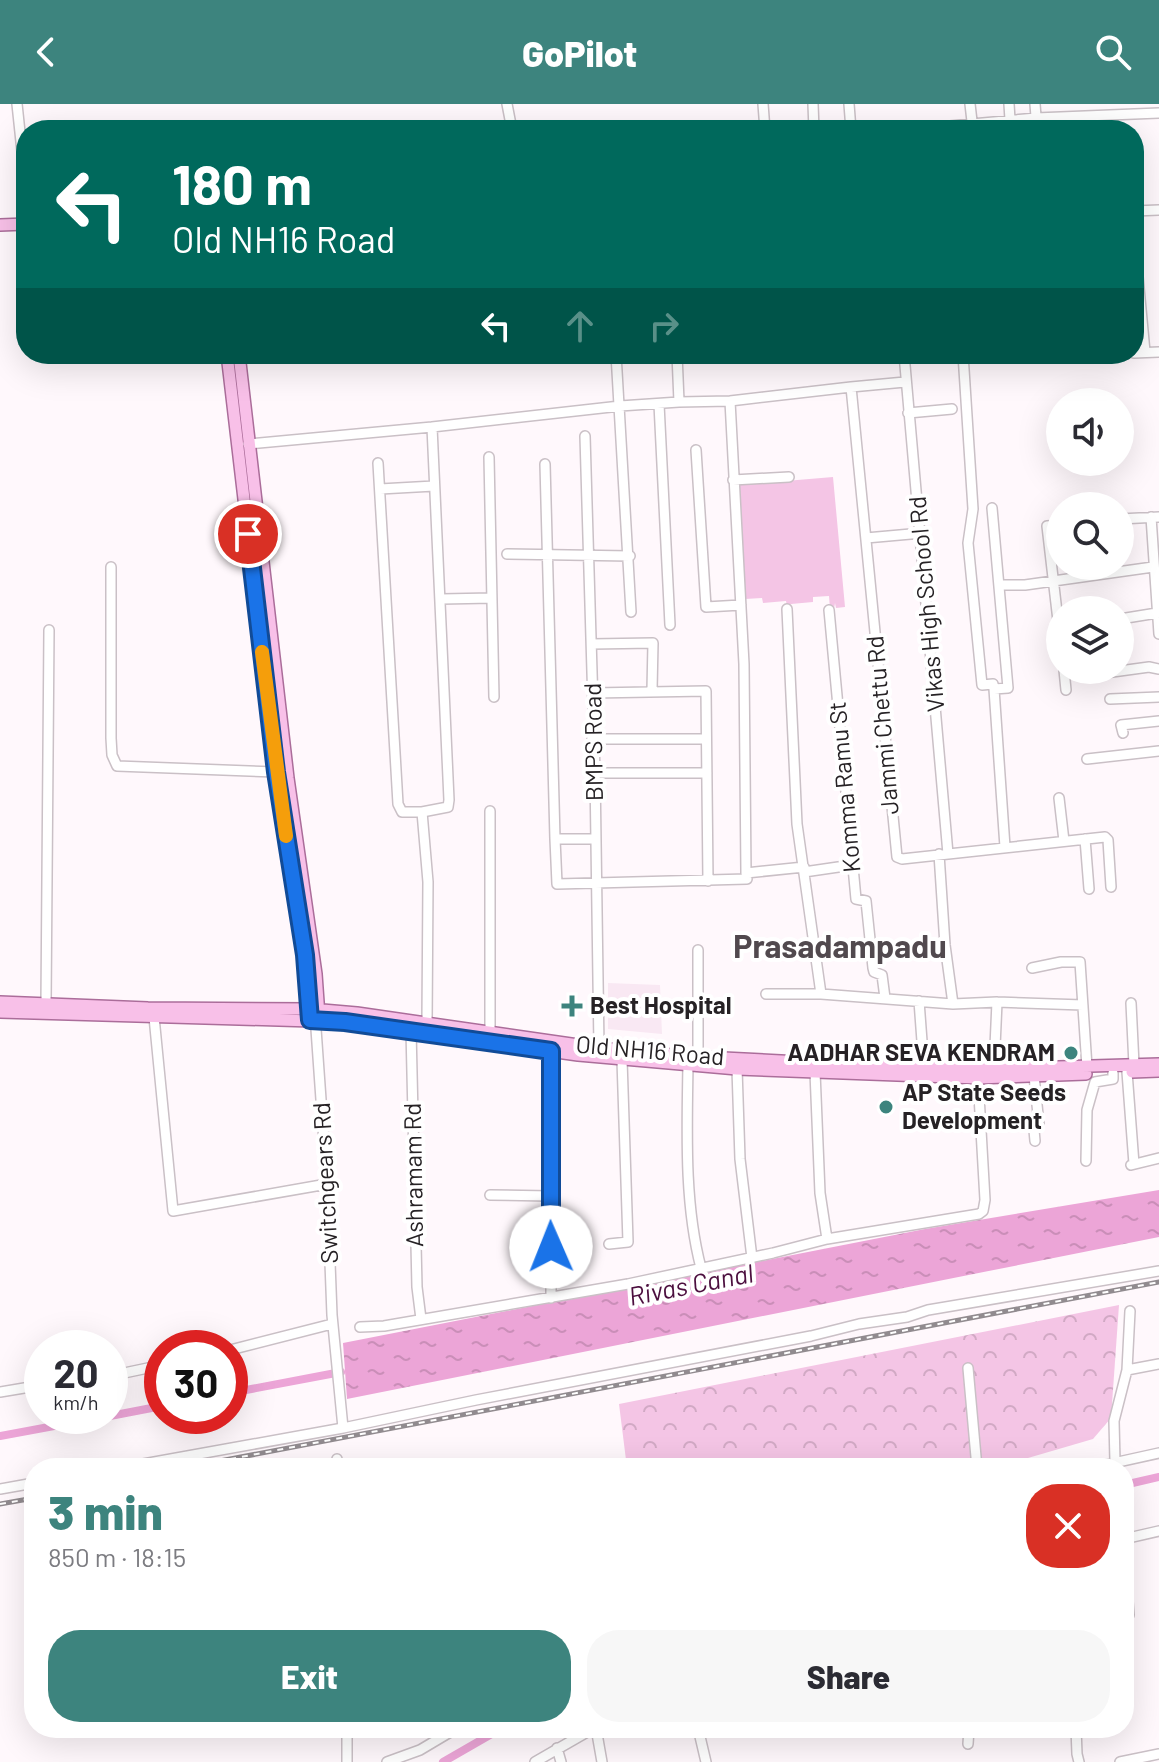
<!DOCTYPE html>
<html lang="en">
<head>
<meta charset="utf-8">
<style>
	:root { --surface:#fff; --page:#f7f7f7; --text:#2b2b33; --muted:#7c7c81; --accent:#3d847e }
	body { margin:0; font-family:Barlow,sans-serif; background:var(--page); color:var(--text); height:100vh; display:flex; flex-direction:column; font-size:30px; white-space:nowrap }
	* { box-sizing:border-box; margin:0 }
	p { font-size:26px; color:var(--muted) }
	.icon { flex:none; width:44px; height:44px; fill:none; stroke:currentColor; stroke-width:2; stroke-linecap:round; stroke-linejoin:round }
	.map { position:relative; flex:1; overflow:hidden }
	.details { position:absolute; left:24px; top:1354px; width:1110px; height:280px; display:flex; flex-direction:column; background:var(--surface); border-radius:32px; box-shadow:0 8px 32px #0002 }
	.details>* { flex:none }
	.top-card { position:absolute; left:16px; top:16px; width:1128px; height:244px; border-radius:32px; box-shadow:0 8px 32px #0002; background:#00695c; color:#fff; overflow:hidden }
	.tools { position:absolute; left:1046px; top:284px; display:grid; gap:16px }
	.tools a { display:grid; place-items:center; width:88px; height:88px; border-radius:50%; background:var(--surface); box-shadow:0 8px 32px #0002; font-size:40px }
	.speed { position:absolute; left:24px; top:1226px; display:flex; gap:16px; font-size:40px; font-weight:700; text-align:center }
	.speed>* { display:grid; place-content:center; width:104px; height:104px; border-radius:50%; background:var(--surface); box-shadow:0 8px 32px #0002; line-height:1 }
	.speed small { font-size:20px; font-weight:400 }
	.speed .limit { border:12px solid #d22; background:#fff; color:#111 }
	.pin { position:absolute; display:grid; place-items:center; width:68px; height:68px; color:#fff; margin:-34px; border:4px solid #fff; border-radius:50%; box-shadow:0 2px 8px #0007 }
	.me { position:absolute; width:88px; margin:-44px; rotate:359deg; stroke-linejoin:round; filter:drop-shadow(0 0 6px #0008) }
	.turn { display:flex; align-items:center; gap:28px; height:168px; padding:0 24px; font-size:36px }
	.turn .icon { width:104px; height:104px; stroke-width:2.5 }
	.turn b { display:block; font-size:56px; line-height:68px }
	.lanes { display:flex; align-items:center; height:76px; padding:0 24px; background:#0003; justify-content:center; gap:40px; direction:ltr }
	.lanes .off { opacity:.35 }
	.round { display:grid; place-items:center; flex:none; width:84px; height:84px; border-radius:32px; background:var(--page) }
	.head { display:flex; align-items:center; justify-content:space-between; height:136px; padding:0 24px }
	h1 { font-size:48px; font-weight:800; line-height:60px; color:var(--accent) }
	.cta { display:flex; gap:16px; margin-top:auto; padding:16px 24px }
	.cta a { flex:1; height:92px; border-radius:32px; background:var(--accent); color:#fff; font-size:32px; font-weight:800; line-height:92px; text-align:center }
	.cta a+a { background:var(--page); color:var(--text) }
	header { display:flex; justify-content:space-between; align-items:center; height:104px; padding:0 24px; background:var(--accent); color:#fff; font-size:36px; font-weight:800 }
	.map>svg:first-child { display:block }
</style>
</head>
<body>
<header><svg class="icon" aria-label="back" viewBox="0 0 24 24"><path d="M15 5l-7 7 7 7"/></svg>GoPilot<svg class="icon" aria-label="search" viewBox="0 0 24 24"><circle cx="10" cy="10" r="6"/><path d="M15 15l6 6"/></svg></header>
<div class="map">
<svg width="1159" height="1658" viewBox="0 0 1159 1658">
	<defs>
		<pattern id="forest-crowns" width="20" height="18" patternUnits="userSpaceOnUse" patternTransform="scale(2)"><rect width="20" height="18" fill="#f4c5e5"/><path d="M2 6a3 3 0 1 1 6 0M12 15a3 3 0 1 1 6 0" fill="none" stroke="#d1a9c4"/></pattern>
		<pattern id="water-ripples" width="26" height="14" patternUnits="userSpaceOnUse" patternTransform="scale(2)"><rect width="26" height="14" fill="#eca5d7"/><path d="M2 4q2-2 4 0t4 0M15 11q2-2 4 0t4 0" fill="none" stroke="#ca8eb8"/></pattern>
	</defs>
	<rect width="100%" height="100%" fill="#fff8fc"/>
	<path fill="#f9e8f3" d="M 608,879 L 660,881 L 662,930 L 608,925 Z"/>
	<path fill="url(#forest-crowns)" d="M 1119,1201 L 1111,1314 L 1093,1335 L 994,1364 L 627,1364 L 619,1300 Z"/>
	<path fill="#f4c5e5" d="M 833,373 L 845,503 L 836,504 L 835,499 L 834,505 L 830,505 L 829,492 L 813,493 L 813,498 L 791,500 L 787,502 L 786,497 L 763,499 L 762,494 L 745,495 L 737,381 Z"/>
	<path fill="url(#water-ripples)" d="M 1159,1086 L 1159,1133 L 347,1295 L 343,1239 L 925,1125 Z"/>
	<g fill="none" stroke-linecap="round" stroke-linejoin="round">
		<path stroke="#eca5d7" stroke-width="8" d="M 230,1289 L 341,1268
			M 110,1312 L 162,1302
			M 0,1332 L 108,1312
			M 1124,1381 L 1159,1373
			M 443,1658 L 502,1624"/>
		<g stroke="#cac0c6" stroke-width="12">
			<path id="minor" d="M 17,0 L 26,85
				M 507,0 L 512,26
				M 763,0 L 765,26
				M 813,0 L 814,26
				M 849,0 L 851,26
				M 970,0 L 973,26
				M 1009,0 L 1010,16
				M 1035,0 L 1037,26
				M 906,26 L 1036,14 L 1159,9
				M 1134,107 L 1159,106
				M 1134,130 L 1145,248
				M 1134,249 L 1159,248
				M 616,250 L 631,508
				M 904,250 L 948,750
				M 963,250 L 973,405 L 968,439 L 982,581 L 993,580 L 994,585 L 1008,584 L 992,404
				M 1089,253 L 1126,250
				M 905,278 L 851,283 L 897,753 L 902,755 L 1105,733 L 1108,736 L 1111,783
				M 730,297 L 744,560 L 746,769
				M 679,298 L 730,297 L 851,283
				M 659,300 L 670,521
				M 908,309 L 952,305
				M 432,323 L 620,302 L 679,298 L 677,250
				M 585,332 L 595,669 L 599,944
				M 248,340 L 432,323 L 449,696 L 448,703 L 422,708 L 428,778 L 427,918
				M 696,346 L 706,503 L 741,501
				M 489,353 L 494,593
				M 378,359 L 398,700 L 402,708 L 422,708
				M 545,360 L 555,735 L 596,735
				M 733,376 L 789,373
				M 380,385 L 434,382
				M 1151,413 L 1159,530
				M 1120,415 L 1159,413
				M 1060,421 L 1047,422 L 1060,534
				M 866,434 L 922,429
				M 507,450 L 630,452
				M 111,463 L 111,634 L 112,651 L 117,662 L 276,668
				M 999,481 L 1025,481 L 1153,463
				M 442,495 L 492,494
				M 787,505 L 797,720 L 821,890
				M 829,506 L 856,795 L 866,797 L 873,864 L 874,868 L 882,871 L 885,894
				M 1120,515 L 1157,509
				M 592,540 L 653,539 L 652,586
				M 1064,566 L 1066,586
				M 1105,569 L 1149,563 L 1159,565
				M 994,585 L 1005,743
				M 593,589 L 706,587 L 708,777
				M 1110,595 L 1159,593
				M 1123,629 L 1121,621 L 1159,617
				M 592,635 L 706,635
				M 1087,655 L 1159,647
				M 595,669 L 707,669
				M 1059,694 L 1064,737
				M 555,735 L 557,780 L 747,775 L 746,769 L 804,763
				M 1085,735 L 1089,785
				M 939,750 L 945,841 L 953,900
				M 804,768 L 852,761
				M 1032,864 L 1061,858 L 1080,858 L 1087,963
				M 766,890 L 821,890 L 953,900 L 997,898 L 1083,901
				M 919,897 L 924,964
				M 46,899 L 49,526
				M 1131,899 L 1134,961
				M 154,913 L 173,1107 L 327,1080
				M 411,926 L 417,1183 L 421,1215
				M 490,929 L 490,707
				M 551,947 L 551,1194
				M 698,958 L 698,846
				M 688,960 C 687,1027 684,1099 701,1164
				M 737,965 L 740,1055 L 752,1154
				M 994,965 L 997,898
				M 815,968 L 820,1089 L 827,1135
				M 1127,968 L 1134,1060
				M 1034,972 L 1039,1020 L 1034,1026 L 1035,1037
				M 1086,1057 L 1087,1006 L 1095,978 L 1113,975 L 1113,969
				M 1131,1061 L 1159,1054
				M 490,1091 L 550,1092
				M 609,1140 L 628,1138 L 622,956
				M 360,1223 L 384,1222 L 628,1180 L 773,1149 L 827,1135 L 979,1110 L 983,1107 L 985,1096 L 978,974
				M 230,1246 L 332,1220
				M 968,1264 L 977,1364
				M 1127,1266 L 1159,1260
				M 110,1272 L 162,1261
				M 0,1288 L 42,1281
				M 343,1324 L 476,1296 L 811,1232 L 859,1220 L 907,1213 L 928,1206 L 1159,1167
				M 337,1355 L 337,1364
				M 1115,1358 L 1114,1317 L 1127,1266 L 1130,1207
				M 121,1364 L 343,1324 L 332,1211 L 327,1080 L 316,925
				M 1091,1364 L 1159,1349
				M 0,1385 L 34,1379
				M 1124,1435 L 1159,1427
				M 1124,1446 L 1129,1511
				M 347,1624 L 347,1658
				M 596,1624 L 602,1658
				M 698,1624 L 706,1658
				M 1076,1624 L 1077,1650 L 1079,1658
				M 968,1640 L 969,1624
				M 557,1644 L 561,1658
				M 387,1658 L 420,1646 L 457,1624
				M 535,1658 L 594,1624
				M 1120,1658 L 1159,1650"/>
		</g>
		<g stroke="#ab6d9a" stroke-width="14">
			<path id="major" d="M 0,121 L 26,120
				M 227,250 L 276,668 L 305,851 L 311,911
				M 239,250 L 288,674 L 316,870 L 319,912
				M 0,898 L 148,904 L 311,905 L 357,909 L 599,944 L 684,952 L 897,963 L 994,965 L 1159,960
				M 0,908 L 345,918 L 578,951 L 737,965 L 978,974 L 1086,970
				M 1132,968 L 1159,967"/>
		</g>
		<use href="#minor" stroke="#fff" stroke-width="9"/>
		<use href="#major" stroke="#f8c0e8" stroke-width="11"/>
		<g stroke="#918b8f" stroke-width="5">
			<path id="rail" d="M 183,1364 L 1159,1178
				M 0,1400 L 34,1394"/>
		</g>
		<use href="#rail" stroke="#fff" stroke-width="2" stroke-dasharray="6" stroke-linecap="butt"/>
	</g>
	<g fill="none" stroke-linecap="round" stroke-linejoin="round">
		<g stroke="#114b97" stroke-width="20">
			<path id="route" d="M 248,430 L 276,668 L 305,851 L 310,916 L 345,918 L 551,947 L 551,1143"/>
		</g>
		<use href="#route" stroke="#1a73e8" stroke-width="14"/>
		<path stroke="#f59e0b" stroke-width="14" d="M 262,548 L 286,732"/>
	</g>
	<g fill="#3d847e" stroke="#fff" stroke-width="3">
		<path d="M568 890h8v8h8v8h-8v8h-8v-8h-8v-8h8z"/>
		<circle cx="1071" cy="949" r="8"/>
		<circle cx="886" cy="1003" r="8"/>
	</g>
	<g text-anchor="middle" stroke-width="8" stroke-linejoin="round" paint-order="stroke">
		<g font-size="24" fill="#262225" stroke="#fff">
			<text transform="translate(927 500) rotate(-95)" y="8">Vikas High School Rd</text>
			<text transform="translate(883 621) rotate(-95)" y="8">Jammi Chettu Rd</text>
			<text transform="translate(594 638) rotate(-91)" y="8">BMPS Road</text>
			<text transform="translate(845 683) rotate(-95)" y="8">Komma Ramu St</text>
			<text transform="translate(650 947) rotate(5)" y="8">Old NH16 Road</text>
			<text transform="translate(414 1071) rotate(-91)" y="8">Ashramam Rd</text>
			<text transform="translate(326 1079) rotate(-93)" y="8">Switchgears Rd</text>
		</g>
		<g font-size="24" font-weight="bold" fill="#262225" stroke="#fff" text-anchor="start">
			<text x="590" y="910">Best Hospital</text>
			<text x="1055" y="957" text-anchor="end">AADHAR SEVA KENDRAM</text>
			<text x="902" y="997">AP State Seeds<tspan x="902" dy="28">Development</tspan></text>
		</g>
		<g font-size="26" font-style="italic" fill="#4c0f3f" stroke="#fff">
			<text transform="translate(691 1181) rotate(-11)" y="9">Rivas Canal</text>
		</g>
		<g font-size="32" font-weight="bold" fill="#51494e" stroke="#fff">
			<text x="840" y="854">Prasadampadu</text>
		</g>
	</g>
</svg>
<div class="tools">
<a><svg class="icon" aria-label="sound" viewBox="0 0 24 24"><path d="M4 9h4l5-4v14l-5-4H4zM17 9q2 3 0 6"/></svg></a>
<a><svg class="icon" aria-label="search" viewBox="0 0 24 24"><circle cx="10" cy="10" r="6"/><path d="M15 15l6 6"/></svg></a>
<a><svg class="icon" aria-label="layers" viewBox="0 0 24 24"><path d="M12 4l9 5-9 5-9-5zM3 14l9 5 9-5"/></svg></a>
</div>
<div class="speed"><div>20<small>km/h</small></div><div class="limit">30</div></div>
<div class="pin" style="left:248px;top:430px;background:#d93025"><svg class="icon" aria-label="arrive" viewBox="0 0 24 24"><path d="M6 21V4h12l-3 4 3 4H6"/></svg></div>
<svg class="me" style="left:551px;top:1143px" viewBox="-20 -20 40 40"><circle r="19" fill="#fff"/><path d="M0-13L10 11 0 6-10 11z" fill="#1a73e8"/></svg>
<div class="top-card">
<div class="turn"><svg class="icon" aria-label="left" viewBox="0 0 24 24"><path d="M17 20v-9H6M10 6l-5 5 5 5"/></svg><div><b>180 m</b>Old NH16 Road</div></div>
<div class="lanes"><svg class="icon" aria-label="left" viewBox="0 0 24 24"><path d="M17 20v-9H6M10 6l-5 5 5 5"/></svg><svg class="icon off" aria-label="ahead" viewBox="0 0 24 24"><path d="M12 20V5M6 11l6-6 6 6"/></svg><svg class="icon off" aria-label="right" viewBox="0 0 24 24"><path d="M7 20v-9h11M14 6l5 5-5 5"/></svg></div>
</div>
<section class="details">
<div class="head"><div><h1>3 min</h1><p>850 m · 18:15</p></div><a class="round" style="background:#d93025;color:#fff"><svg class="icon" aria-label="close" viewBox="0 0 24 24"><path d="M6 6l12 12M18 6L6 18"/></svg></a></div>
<div class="cta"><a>Exit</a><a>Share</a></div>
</section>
</div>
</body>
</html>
